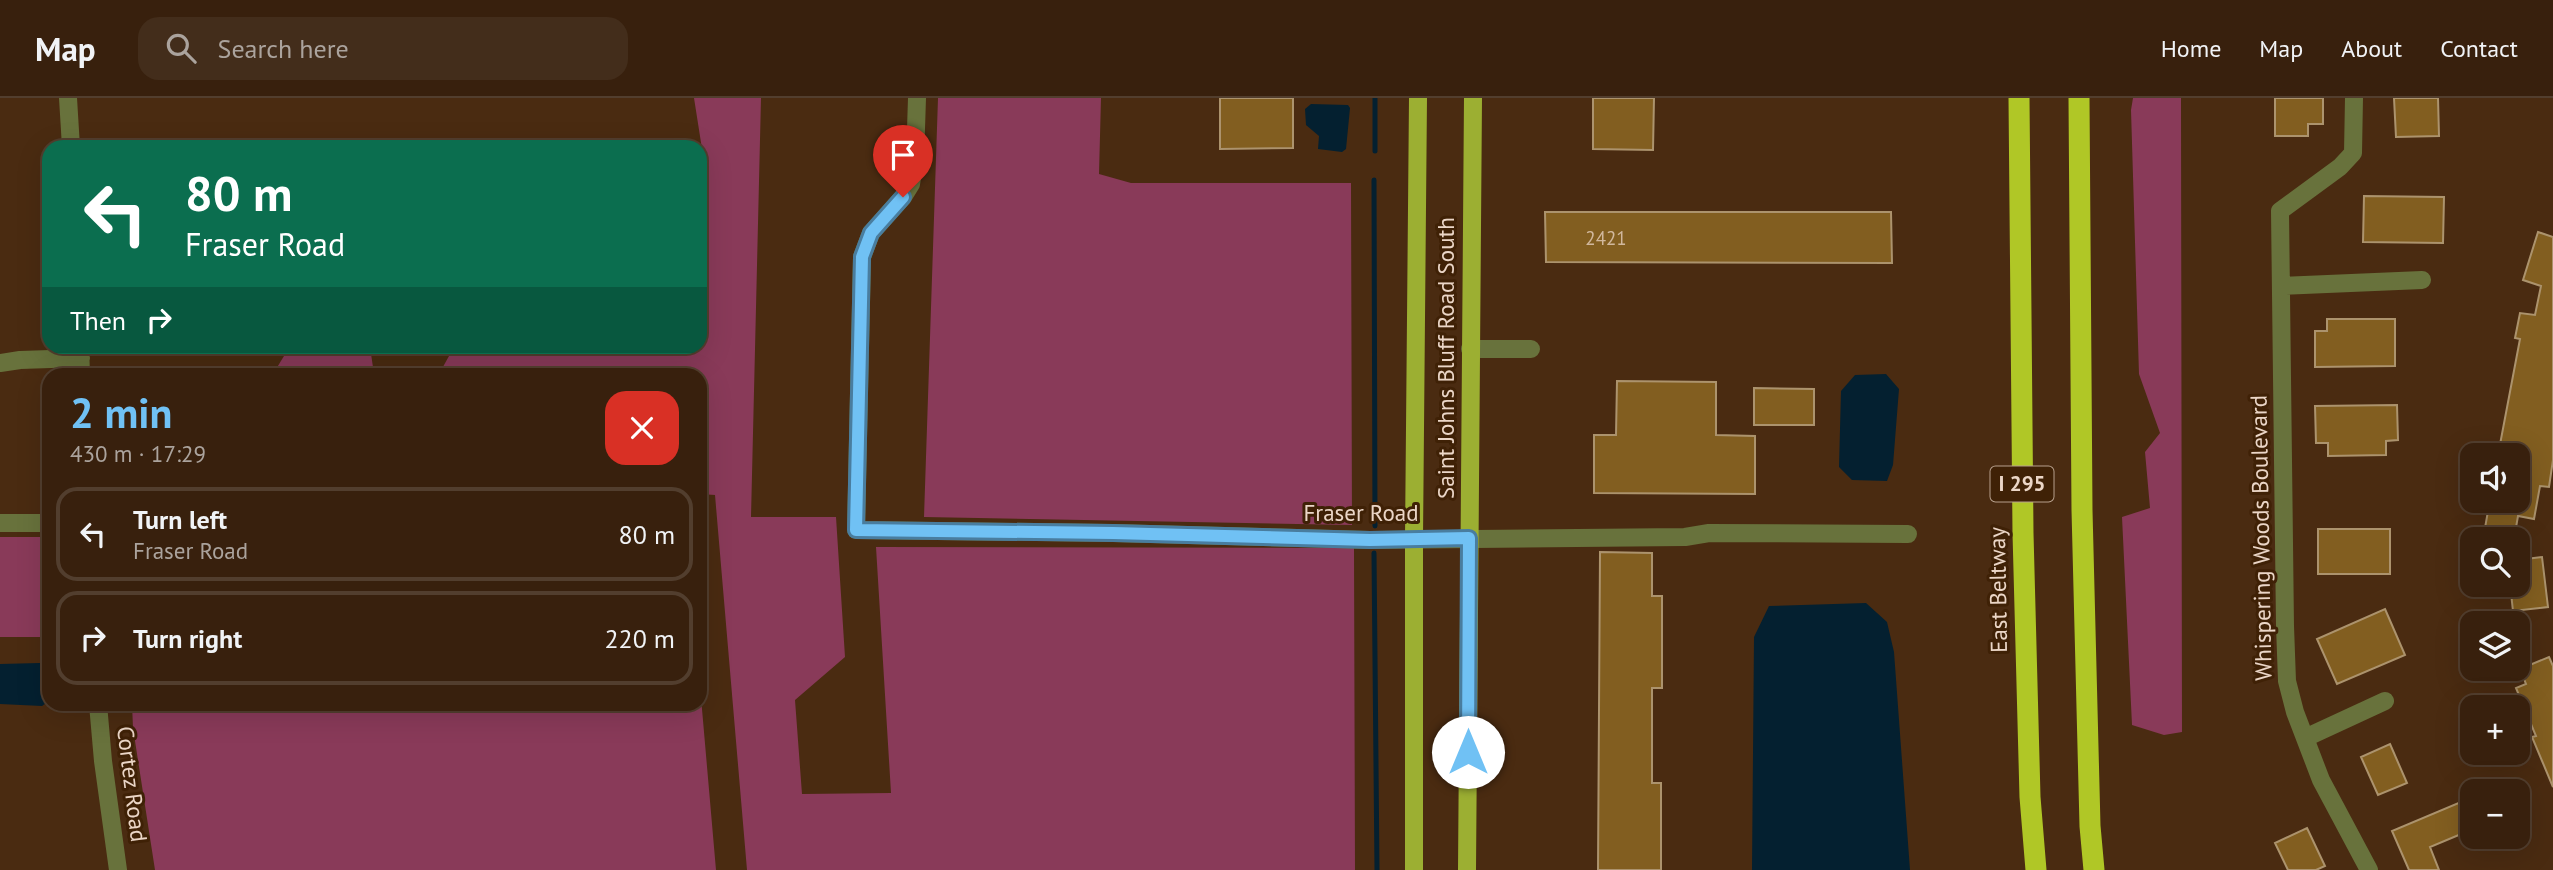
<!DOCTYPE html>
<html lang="en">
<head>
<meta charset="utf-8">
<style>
	:root { --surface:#38200d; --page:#432d1b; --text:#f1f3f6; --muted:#aba39d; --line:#523e2e; --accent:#70c1f4 }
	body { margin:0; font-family:"PT Sans",sans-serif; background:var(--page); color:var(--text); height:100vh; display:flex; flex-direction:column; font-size:26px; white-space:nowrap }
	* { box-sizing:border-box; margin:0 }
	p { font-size:23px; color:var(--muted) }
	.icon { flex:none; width:38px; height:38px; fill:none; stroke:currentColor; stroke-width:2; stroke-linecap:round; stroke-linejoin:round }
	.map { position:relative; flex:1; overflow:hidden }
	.side { position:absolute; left:42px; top:270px; width:665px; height:343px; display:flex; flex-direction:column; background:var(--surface); border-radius:21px; box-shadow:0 7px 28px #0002,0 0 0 2px var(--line) }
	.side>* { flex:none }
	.banner { position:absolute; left:42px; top:42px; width:665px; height:214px; border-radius:21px; box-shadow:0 7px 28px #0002,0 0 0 2px var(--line); background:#0b6e4f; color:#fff; overflow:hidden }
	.tools { position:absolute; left:2460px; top:345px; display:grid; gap:14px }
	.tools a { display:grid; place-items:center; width:70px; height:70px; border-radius:14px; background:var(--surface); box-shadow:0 7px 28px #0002,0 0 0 2px var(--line); font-size:35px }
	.pin { position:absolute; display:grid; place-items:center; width:60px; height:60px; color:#fff; margin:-72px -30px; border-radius:50% 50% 50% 0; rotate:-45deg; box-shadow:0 0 7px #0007 }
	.pin .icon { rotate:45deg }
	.me { position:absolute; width:77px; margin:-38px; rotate:0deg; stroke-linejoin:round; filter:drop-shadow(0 0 5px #0008) }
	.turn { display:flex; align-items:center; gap:24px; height:147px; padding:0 28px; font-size:32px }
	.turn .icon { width:91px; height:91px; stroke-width:2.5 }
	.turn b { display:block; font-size:49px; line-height:60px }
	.then { display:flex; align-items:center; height:66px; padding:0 28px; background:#0003; gap:14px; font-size:26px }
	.round { display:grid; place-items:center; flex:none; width:74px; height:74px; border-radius:21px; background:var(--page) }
	.headline { display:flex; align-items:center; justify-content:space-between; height:119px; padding:0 28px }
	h1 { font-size:42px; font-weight:800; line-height:52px; color:var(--accent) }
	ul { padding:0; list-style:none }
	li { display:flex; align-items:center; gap:21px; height:94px; margin:0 14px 10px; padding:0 14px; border:4px solid var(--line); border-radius:21px }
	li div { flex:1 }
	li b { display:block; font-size:26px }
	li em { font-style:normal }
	header { display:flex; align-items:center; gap:42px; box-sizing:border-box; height:98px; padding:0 35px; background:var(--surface); border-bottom:2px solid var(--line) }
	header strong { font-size:33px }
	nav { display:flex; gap:38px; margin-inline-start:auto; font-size:24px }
	.search { width:490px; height:63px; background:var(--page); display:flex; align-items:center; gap:18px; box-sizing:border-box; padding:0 24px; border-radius:21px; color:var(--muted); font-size:26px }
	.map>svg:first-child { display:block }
</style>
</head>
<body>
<header>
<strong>Map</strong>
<div class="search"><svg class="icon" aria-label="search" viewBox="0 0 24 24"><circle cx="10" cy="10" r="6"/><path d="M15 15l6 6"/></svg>Search here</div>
<nav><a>Home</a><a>Map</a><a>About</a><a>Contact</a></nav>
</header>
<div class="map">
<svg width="2553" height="772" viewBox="0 0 2553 772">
	<rect width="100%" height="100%" fill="#4a2b11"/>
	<path fill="#893a59" d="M 694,0 L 761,0 L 751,419 L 836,419 L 845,559 L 795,602 L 802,696 L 891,695 L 876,449 L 1354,450 L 1355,772 L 747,772 L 715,397 L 700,396 L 700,276 L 439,276 L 454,249 L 700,248 L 700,71 L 705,70 Z
		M 938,0 L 1101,0 L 1099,76 L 1131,85 L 1351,85 L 1352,427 L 924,419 Z
		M 2133,0 L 2181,0 L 2182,634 L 2164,637 L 2132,627 L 2122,419 L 2150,410 L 2145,354 L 2160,335 L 2139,276 L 2131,12 Z
		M 285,249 L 370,249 L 374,276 L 273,276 L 284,258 Z
		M 0,439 L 49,439 L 49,539 L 0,539 Z
		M 700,588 L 716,772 L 155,772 L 133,630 L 132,606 L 700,606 Z"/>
	<path fill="#042030" d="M 1311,6 L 1348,7 L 1350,10 L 1346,51 L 1342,54 L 1318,51 L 1319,38 L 1306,27 L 1305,11 Z
		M 1886,276 L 1899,291 L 1893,367 L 1887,383 L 1852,382 L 1839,369 L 1841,293 L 1855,277 Z
		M 1866,505 L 1887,524 L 1894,554 L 1910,772 L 1752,772 L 1754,539 L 1769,508 Z
		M 40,565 L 49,572 L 49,603 L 42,608 L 0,606 L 0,566 Z"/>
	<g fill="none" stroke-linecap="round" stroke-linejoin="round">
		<path stroke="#042030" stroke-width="5" d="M 1375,53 L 1375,0
			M 1374,82 L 1375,428
			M 1374,455 L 1377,772"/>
	</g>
	<path fill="#825e20" stroke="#ac936d" stroke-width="2" d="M 1220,0 L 1293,0 L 1293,50 L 1220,51 Z
		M 1593,0 L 1654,0 L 1653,52 L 1593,51 Z
		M 2275,0 L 2323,0 L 2323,26 L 2308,26 L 2308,38 L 2275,38 Z
		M 2394,0 L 2438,0 L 2439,38 L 2396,39 Z
		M 2364,98 L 2444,99 L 2443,145 L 2363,144 Z
		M 1545,114 L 1891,114 L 1892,165 L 1546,164 Z
		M 2538,134 L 2553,139 L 2553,362 L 2549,389 L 2540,388 L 2534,421 L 2518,418 L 2514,441 L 2483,441 L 2490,402 L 2518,402 L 2518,357 L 2498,357 L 2520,241 L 2515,240 L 2520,215 L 2535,217 L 2541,188 L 2523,182 Z
		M 2327,221 L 2395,221 L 2395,268 L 2315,269 L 2315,233 L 2327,233 Z
		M 1617,283 L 1716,284 L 1716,337 L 1755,338 L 1755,396 L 1594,395 L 1594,337 L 1616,337 Z
		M 1754,290 L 1814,291 L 1814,327 L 1754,327 Z
		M 2397,307 L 2398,342 L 2386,343 L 2386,357 L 2328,358 L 2328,345 L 2316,345 L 2315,308 Z
		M 2318,431 L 2390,431 L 2390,476 L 2318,476 Z
		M 1600,454 L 1652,455 L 1652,498 L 1662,498 L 1662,590 L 1652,590 L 1652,685 L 1661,685 L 1661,772 L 1598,772 Z
		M 2542,459 L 2548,509 L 2513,513 L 2510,486 L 2518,486 L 2518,462 Z
		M 2385,511 L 2405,557 L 2337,586 L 2317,541 Z
		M 2549,559 L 2553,568 L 2553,689 L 2532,639 L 2536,638 L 2516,590 L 2526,586 L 2520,571 Z
		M 2390,646 L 2407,685 L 2378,697 L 2361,659 Z
		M 2468,701 L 2473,712 L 2473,731 L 2430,749 L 2439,772 L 2409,772 L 2392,733 Z
		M 2307,730 L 2325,768 L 2316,772 L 2288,772 L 2275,745 Z"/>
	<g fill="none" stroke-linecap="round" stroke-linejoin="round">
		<path stroke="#68723c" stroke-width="18" d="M 68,0 L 71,49
			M 917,0 L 915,62 L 911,86 L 903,99 L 871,135 L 862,159 L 856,432 L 1113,435 L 1370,442 L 1685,439 L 1709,435 L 1908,436
			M 2354,0 L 2353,55 L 2340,69 L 2280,113 L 2285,528 L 2287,583 L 2295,614 L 2321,682 L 2369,772
			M 2281,188 L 2422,182
			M 80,248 L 81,276
			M 1470,251 L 1531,251
			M 0,265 L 20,262 L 81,260
			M 0,425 L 49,425
			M 98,606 L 103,663 L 118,772
			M 2305,640 L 2385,603"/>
		<path stroke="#9caf32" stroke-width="18" d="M 1414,772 L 1414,440 L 1418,0
			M 1467,772 L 1473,0"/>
		<path stroke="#b0c726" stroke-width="21" d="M 2019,0 L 2023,435 L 2030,699 L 2036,772
			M 2079,0 L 2082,412 L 2090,728 L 2094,772"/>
	</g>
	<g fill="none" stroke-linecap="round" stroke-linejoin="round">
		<g stroke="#497d9f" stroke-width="18">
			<path id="route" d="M 903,99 L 871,135 L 862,159 L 856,432 L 1113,435 L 1370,442 L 1469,440 L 1468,654"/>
		</g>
		<use href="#route" stroke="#70c1f4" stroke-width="12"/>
	</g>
	<g text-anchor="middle" stroke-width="6" stroke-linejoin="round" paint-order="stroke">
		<g font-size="19" fill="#d1b89d">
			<text x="1606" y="147">2421</text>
		</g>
		<rect fill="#3f2106" stroke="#b7a08d" stroke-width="2" x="1990.5" y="368.5" width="63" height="35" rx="5"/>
		<g font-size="21" font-weight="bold" fill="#ebd6c7">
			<text x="2022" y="393">I 295</text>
		</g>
		<g font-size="23" fill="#ebd6c7" stroke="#3f2106">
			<text transform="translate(1446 260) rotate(-90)" y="8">Saint Johns Bluff Road South</text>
			<text x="1361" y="423">Fraser Road</text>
			<text transform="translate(2261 440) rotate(-91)" y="8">Whispering Woods Boulevard</text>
			<text transform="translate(1998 492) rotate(-91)" y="8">East Beltway</text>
			<text transform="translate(132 686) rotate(83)" y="8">Cortez Road</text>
		</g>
	</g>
</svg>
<div class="tools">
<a><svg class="icon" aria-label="sound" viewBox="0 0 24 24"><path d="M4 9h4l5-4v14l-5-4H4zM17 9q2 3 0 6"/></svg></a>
<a><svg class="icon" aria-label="search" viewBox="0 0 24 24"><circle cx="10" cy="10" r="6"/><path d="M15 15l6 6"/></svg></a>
<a><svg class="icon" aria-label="layers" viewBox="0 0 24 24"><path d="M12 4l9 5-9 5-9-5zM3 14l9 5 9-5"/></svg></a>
<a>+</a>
<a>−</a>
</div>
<div class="pin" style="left:903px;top:99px;background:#d93025"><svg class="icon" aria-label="arrive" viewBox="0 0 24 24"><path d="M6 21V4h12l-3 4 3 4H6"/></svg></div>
<svg class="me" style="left:1468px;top:654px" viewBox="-20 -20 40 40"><circle r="19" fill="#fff"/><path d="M0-13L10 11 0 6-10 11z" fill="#70c1f4"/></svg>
<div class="banner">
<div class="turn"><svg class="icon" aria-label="left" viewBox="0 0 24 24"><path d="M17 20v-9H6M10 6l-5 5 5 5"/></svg><div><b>80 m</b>Fraser Road</div></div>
<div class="then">Then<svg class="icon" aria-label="right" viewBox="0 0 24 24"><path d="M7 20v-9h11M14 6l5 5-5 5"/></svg></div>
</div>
<section class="side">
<div class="headline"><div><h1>2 min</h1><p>430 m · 17:29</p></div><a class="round" style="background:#d93025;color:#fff"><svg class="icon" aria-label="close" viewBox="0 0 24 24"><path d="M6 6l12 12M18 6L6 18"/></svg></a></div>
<ul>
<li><svg class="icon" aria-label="left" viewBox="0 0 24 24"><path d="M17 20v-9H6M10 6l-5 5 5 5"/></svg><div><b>Turn left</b><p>Fraser Road</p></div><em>80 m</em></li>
<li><svg class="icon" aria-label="right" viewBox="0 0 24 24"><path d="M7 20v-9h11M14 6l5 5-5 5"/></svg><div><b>Turn right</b></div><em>220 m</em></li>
</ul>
</section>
</div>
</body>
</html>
